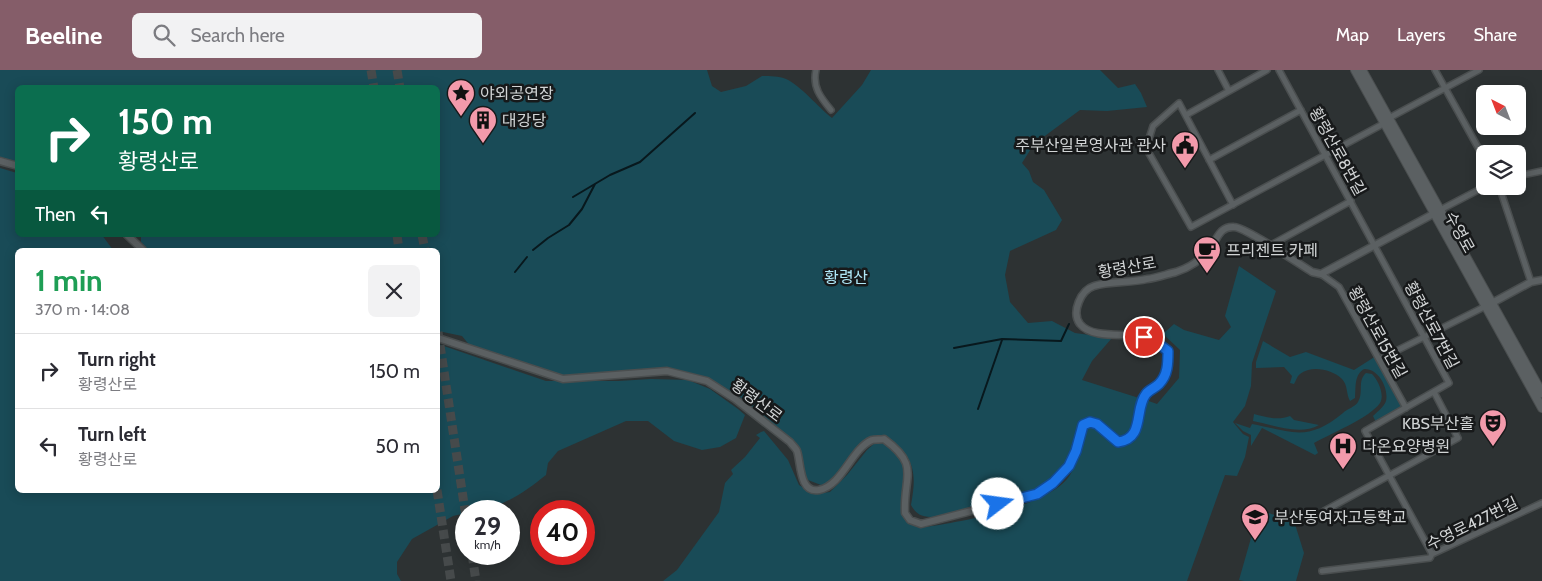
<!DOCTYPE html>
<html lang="en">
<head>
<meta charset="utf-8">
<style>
	:root { --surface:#fff; --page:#f2f2f3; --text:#2b2b33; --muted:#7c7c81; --line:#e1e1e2; --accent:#855d69 }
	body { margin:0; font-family:Cabin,"Noto Sans KR",sans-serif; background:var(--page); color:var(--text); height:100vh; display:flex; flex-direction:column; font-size:19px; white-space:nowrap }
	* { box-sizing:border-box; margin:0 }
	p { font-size:16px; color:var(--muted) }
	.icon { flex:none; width:28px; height:28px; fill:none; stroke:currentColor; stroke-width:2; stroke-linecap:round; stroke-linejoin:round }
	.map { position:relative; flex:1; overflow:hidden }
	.details { position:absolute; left:15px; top:178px; width:425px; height:245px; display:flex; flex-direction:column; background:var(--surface); border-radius:8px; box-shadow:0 2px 12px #0003 }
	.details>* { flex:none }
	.top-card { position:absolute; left:15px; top:15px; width:425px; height:152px; border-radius:8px; box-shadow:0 2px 12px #0003; background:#0b6e4f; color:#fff; overflow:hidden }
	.needle { width:32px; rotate:318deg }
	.buttons { position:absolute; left:1476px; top:15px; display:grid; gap:10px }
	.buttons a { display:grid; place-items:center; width:50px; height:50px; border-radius:8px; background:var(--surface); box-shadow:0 2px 12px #0003; font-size:25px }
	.speed { position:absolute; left:455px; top:430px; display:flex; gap:10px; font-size:25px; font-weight:700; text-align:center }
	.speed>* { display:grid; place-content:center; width:65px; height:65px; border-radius:50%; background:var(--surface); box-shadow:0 2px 12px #0003; line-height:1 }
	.speed small { font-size:12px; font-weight:400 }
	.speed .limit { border:8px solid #d22; background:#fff; color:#111 }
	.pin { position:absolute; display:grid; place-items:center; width:42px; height:42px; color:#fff; margin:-21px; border:2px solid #fff; border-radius:50%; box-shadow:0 1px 5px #0007 }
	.me { position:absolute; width:55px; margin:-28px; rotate:75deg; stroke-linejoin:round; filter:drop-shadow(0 0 4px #0008) }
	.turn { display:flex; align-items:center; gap:18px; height:105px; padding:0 20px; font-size:22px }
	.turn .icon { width:65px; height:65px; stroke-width:2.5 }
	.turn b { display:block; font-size:35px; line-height:42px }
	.then { display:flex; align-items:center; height:48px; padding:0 20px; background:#0003; gap:10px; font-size:19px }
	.round { display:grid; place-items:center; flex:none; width:52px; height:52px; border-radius:8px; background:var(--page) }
	.headline { display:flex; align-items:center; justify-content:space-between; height:85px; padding:0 20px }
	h1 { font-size:30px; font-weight:800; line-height:38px; color:#1e9e55 }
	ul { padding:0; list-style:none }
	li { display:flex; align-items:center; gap:15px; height:75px; padding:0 20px; border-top:1px solid var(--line) }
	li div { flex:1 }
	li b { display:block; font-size:19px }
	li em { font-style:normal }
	header { display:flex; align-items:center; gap:30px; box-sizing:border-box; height:70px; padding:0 25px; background:var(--accent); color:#fff }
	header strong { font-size:24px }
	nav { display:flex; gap:28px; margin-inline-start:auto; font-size:18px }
	.search { width:350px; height:45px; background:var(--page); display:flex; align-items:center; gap:12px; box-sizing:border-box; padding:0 18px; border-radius:8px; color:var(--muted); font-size:19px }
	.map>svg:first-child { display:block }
</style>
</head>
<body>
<header>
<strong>Beeline</strong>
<div class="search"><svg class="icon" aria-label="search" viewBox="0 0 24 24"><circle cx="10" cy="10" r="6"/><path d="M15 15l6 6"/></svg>Search here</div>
<nav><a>Map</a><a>Layers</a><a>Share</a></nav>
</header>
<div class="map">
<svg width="1542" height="511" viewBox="0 0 1542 511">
	<rect width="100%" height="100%" fill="#2d3233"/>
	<path fill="#194b57" d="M 0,0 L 707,0 L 712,16 L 721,22 L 746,16 L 762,6 C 770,6 779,6 786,9 C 800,15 819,38 832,48 L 862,15 L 871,0 L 1100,0 L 1118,18 L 1135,14 L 1141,23 L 1147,37 L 1107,41 L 1080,40 L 1034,74 L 1022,93 L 1029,101 L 1033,112 L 1044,120 L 1062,150 L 1056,160 L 1010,181 L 1005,205 L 1010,232 L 1028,253 L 1052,251 L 1075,263 L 1112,268 L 1092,291 L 1082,310 L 1139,328 C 1138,342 1136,359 1123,368 L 1117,367 C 1111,359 1097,350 1088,348 C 1077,358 1078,363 1074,376 C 1068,395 1050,413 1032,422 L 935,447 C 923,447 917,446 911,435 C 917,402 915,388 886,366 L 870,367 L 855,381 L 839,401 L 826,414 L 821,415 L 808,410 L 804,404 L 801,383 L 795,373 L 740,327 L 706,308 L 670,299 L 564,306 L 471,277 L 462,266 L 443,262 L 438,263 L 438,180 L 148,180 L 141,172 L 141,165 L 438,165 L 438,18 L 18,18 L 17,92 L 0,88 Z
		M 0,98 L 17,103 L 18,165 L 102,165 L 113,180 L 18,180 L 18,420 L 438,420 L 438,274 L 546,311 L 618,311 L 651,309 L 688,310 L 710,319 L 738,339 L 745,345 L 736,368 L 720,377 L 702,380 L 674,371 L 648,351 L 626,351 L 558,381 L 548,393 L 546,405 C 522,424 498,441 466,441 L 466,443 L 453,446 L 412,469 L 397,492 L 397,504 L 401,511 L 0,511 Z
		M 1239,196 L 1276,221 L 1252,293 L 1251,316 L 1245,336 L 1233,352 L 1243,364 L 1249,367 L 1245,387 L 1237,406 L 1225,405 L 1187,511 L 663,511 L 677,500 L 719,442 L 725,413 L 733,404 L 731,400 L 745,387 L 760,368 L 756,365 L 761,362 L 764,361 L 788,390 L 799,415 L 814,424 L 830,422 L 847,405 L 867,380 L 876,372 C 936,383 875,446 920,458 C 958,452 1049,438 1070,405 C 1079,390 1082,374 1088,358 L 1094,356 C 1098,360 1102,363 1107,367 C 1122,378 1124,381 1138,364 L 1139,353 L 1146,330 L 1157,334 L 1179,308 L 1180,280 L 1163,264 L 1174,254 L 1184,260 L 1219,270 L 1231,257 L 1225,246 Z
		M 1263,271 L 1290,287 L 1306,282 L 1354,300 L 1376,286 L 1403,334 L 1401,339 L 1376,352 L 1373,346 C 1377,342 1384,337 1386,331 C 1389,318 1378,298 1364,299 C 1354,305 1356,317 1355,328 L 1350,331 C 1346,324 1348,315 1342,309 C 1332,299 1311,295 1300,304 C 1297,306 1296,311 1294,314 L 1290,313 L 1292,306 L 1284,297 L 1256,298 L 1256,292 Z
		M 1366,303 L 1372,304 C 1378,310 1385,325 1380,333 C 1371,347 1330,364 1314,373 L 1318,383 L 1315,385 L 1262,358 L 1251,376 L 1251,365 L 1243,361 L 1235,353 L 1250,358 L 1252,354 C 1293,362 1308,372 1343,343 C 1347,339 1355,337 1358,332 C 1364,322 1357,311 1366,303 Z
		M 1254,344 C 1266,347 1278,351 1290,346 L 1294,350 L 1319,355 C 1300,366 1273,355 1253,351 Z
		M 1259,440 L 1294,451 L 1304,483 L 1296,511 L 1244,511 L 1239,510 Z"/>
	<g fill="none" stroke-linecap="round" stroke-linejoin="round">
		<path stroke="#08181d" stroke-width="2" d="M 573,127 L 610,105 L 640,92 L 695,43
			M 533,180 L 548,168 L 569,155 L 582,139 L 595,114
			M 515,202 L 527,187
			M 954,278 L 1002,269 L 1061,271 L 1069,254
			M 978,339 L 1002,270"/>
		<path stroke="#464a4b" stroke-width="9" stroke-dasharray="9 4.5" stroke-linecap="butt" d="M 371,0 L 374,18
			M 397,0 L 400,18
			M 397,165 L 399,180
			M 422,165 L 425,180
			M 438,262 L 466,447
			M 437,420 L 451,511
			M 472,484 L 476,511"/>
		<g stroke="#4a4e4f" stroke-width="8">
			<path id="minor" d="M 816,0 C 812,17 821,28 831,40
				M 1218,0 L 1229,21
				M 1279,0 L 1449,313 L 1365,361 L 1432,484
				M 1435,0 L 1485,90
				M 1186,45 L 1267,0
				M 1389,48 L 1479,0
				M 1209,90 L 1301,40
				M 1518,106 L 1542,101
				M 1499,116 L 1531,212
				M 1233,135 L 1179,33 L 1153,56 L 1146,78 L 1191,157 L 1383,54
				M 1440,140 L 1486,116
				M 1269,176 L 1351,131
				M 1321,204 L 1339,217 L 1406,338
				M 1380,289 L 1486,236
				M 1324,441 L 1458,368 L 1434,322
				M 1322,501 L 1430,488 L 1432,484 L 1542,433"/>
		</g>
		<g stroke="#4a4e4f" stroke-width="9">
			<path id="tertiary" d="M 0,91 L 18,96
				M 127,165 L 143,180
				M 1492,233 L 1531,212 L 1542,210
				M 438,268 L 563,309 L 667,301 L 707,311 L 735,329 L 790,372 C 792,375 796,378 797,381 C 801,392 799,424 819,420 C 843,415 851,379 872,370 C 875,369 881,370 884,369 C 921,396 903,406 905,443 L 910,450 L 921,454 L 1037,424 C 1053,413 1068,401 1075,383 C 1078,374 1080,364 1083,355 L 1090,352 L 1097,354 L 1118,372 C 1145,369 1134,339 1146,324 C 1149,320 1155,318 1159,315 C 1168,305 1168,293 1168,281 C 1160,275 1154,270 1145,267 C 1127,262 1093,270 1080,254 C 1071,242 1081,220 1094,216 C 1109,211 1131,213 1147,209 C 1157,208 1167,204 1176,202 C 1189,198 1202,189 1210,179 C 1217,170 1219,156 1234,157 C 1245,157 1299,194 1312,202 L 1321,204 L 1437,142"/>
		</g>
		<g stroke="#4a4e4f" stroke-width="10">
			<path id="secondary" d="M 1355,0 L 1542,338
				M 1362,0 L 1542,323"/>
		</g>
		<use href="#minor" stroke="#5b6062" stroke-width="5"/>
		<use href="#tertiary" stroke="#5b6062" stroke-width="6"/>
		<use href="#secondary" stroke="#5b6062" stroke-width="8"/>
	</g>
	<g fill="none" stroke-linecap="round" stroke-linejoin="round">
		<g stroke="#114b97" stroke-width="12">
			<path id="route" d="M 998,434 L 1037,424 L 1053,413 L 1069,396 L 1076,381 L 1083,355 L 1090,352 L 1097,354 L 1118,372 C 1145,369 1134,339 1146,324 C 1149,320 1155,318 1159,314 C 1168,305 1168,293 1168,281 L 1156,272 L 1144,267"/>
		</g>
		<use href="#route" stroke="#1a73e8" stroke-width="9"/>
	</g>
	<defs>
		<g id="sight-pin" transform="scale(1.4375)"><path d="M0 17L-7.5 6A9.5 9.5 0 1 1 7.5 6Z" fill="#f39aab" stroke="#17191a"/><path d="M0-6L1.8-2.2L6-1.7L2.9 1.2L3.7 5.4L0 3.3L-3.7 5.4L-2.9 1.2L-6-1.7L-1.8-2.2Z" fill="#111"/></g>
		<g id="building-pin" transform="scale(1.4375)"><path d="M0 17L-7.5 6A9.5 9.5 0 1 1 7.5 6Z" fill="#f39aab" stroke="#17191a"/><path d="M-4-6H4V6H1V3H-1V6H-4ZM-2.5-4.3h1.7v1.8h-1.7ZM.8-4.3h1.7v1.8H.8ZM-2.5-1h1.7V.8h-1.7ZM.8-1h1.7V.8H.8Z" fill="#111"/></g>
		<g id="civic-pin" transform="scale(1.4375)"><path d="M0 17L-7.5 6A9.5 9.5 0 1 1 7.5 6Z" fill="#f39aab" stroke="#17191a"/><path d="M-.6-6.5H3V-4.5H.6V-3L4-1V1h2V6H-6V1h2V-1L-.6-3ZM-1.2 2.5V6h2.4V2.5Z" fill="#111"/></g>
		<g id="cafe-pin" transform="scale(1.4375)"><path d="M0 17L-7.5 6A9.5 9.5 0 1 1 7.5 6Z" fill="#f39aab" stroke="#17191a"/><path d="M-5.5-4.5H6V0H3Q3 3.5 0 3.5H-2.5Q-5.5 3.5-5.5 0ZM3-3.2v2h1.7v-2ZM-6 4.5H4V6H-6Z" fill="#111"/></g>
		<g id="theatre-pin" transform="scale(1.4375)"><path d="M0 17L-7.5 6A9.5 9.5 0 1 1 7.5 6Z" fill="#f39aab" stroke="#17191a"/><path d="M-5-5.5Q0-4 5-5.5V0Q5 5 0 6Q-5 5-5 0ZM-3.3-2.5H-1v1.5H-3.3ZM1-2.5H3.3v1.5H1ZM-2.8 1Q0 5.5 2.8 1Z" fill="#111"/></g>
		<g id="hospital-pin" transform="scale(1.4375)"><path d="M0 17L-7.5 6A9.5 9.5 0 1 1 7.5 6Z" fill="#f39aab" stroke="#17191a"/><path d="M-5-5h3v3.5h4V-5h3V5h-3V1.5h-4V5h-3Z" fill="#111"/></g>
		<g id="school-pin" transform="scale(1.4375)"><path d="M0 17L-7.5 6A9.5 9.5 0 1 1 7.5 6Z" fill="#f39aab" stroke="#17191a"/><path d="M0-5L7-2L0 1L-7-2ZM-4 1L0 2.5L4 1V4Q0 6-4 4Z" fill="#111"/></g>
	</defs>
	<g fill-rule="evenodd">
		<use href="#sight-pin" x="461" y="23"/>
		<use href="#building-pin" x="483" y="50"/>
		<use href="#civic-pin" x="1185" y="75"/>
		<use href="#cafe-pin" x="1207" y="180"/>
		<use href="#theatre-pin" x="1493" y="353"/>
		<use href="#hospital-pin" x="1343" y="376"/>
		<use href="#school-pin" x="1255" y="447"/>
	</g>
	<g text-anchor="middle" stroke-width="5" stroke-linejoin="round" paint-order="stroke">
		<g font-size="16" fill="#d1d4d5" stroke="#17191a" text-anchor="start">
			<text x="480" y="29">야외공연장</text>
			<text x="502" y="56">대강당</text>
			<text x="1166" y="81" text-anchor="end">주부산일본영사관 관사</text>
			<text x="1226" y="186">프리젠트 카페</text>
			<text x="1474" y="359" text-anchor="end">KBS부산홀</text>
			<text x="1362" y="382">다온요양병원</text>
			<text x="1274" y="453">부산동여자고등학교</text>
		</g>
		<g font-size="16" fill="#d1d4d5" stroke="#17191a">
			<text transform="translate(1338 81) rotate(61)" y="6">황령산로8번길</text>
			<text transform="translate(1460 162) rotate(61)" y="6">수영로</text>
			<text transform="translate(1127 197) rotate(-10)" y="6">황령산로</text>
			<text transform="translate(1432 255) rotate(62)" y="6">황령산로7번길</text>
			<text transform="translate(1378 262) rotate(61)" y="6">황령산로15번길</text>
			<text transform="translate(757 330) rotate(37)" y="6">황령산로</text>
			<text transform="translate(1472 453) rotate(-26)" y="6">수영로427번길</text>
		</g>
		<g font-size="16" fill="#aee6f6" stroke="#17191a">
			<text x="846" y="213">황령산</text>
		</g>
	</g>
</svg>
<div class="buttons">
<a><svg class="needle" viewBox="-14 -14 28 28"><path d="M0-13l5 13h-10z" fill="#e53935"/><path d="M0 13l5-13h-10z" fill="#7c7c81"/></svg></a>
<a><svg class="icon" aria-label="layers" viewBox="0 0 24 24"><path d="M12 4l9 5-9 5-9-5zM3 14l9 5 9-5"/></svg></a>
</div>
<div class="speed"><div>29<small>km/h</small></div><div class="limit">40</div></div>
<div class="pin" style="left:1144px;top:267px;background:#d93025"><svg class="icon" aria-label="arrive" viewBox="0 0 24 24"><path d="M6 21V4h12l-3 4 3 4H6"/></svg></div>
<svg class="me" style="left:998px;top:434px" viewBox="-20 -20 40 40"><circle r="19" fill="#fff"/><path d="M0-13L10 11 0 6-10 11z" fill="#1a73e8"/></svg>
<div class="top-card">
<div class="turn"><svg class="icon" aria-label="right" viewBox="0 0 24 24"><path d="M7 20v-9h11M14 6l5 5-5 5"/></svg><div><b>150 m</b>황령산로</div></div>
<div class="then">Then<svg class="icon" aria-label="left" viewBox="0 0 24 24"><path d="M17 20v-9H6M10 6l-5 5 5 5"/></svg></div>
</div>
<section class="details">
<div class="headline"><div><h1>1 min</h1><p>370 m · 14:08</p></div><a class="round"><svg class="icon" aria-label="close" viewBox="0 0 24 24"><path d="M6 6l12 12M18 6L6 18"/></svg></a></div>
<ul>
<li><svg class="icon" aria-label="right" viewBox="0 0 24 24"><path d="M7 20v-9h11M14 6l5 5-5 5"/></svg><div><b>Turn right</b><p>황령산로</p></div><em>150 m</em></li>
<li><svg class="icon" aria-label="left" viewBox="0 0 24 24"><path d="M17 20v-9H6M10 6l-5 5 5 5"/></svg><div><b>Turn left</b><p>황령산로</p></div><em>50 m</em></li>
</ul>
</section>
</div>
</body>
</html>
